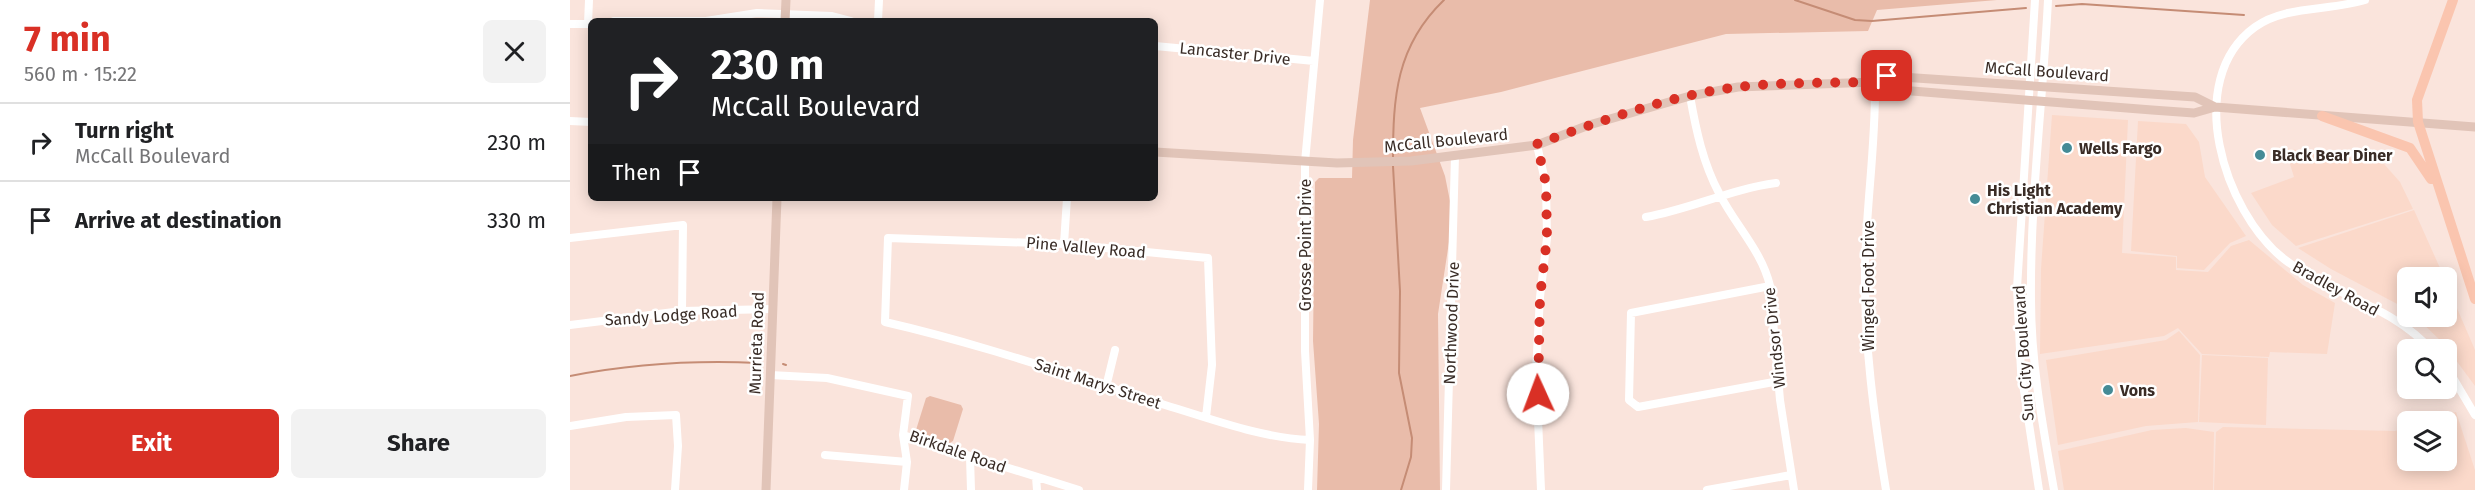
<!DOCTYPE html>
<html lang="en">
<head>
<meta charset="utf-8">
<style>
	:root { --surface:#fff; --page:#f2f2f2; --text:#202124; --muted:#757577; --line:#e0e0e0; --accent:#d93025 }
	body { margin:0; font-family:"Fira Sans",sans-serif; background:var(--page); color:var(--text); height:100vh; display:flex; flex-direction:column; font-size:22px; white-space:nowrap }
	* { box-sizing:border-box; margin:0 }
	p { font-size:20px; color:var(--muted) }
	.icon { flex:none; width:33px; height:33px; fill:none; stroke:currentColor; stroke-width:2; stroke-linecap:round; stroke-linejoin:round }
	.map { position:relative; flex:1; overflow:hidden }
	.drawer { display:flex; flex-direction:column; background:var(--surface); width:570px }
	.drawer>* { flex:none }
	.hud { position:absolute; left:18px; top:18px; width:570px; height:183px; border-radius:9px; box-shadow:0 3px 15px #0003; background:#202124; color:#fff; overflow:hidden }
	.buttons { position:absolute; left:1827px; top:267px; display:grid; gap:12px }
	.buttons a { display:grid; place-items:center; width:60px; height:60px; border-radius:9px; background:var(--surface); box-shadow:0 3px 15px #0003; font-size:30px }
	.pin { position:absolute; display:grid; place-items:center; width:51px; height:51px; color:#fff; margin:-26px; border-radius:12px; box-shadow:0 3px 9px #0006 }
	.me { position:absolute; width:66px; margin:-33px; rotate:358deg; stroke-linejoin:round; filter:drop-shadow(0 0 4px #0008) }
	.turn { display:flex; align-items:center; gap:21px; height:126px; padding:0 24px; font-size:27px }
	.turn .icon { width:78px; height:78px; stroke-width:2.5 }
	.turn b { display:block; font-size:42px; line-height:51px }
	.then { display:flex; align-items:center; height:57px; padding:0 24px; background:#0003; gap:12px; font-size:22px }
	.round { display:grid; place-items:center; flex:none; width:63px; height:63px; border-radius:9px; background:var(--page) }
	.summary { display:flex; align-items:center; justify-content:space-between; height:102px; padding:0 24px }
	h1 { font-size:36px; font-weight:700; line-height:45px; color:var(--accent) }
	.action { display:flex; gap:12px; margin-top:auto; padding:12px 24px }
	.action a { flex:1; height:69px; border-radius:9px; background:var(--accent); color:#fff; font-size:24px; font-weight:700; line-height:69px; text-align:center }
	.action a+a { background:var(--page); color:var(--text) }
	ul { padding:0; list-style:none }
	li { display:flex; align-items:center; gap:18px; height:78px; padding:0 24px; border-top:2px solid var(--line) }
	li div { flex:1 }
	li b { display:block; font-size:22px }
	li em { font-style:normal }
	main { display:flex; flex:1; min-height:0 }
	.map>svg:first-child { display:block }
</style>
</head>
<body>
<main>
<section class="drawer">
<div class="summary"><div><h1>7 min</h1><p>560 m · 15:22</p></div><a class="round"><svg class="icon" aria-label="close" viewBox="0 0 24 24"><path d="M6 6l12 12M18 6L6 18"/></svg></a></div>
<ul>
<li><svg class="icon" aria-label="right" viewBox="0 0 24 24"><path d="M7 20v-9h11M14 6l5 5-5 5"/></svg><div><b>Turn right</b><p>McCall Boulevard</p></div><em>230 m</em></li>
<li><svg class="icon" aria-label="arrive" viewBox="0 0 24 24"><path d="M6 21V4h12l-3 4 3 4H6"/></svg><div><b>Arrive at destination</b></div><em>330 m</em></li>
</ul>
<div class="action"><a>Exit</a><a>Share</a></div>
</section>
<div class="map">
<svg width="1905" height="490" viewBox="0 0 1905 490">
	<rect width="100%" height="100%" fill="#fae4dc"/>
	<path fill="#fbd9ca" d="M 1482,115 L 1558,120 L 1552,253 L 1606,257 L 1606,270 L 1638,272 L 1661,246 L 1679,240 L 1733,285 L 1765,303 L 1757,354 L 1700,352 L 1699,357 L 1632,354 L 1608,328 L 1594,336 L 1470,354 L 1471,269 Z
		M 1568,121 L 1616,124 L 1629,142 L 1635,177 L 1676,236 L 1660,243 L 1634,270 L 1607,268 L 1607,256 L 1561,251 Z
		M 1715,148 L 1814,164 L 1830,182 L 1843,209 L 1726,246 L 1702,225 L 1681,193 L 1724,177 Z
		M 1844,210 L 1874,277 L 1838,278 L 1837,300 L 1831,306 L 1761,269 L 1728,248 Z
		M 1877,285 L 1905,350 L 1905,386 L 1874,344 L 1846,317 L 1876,316 Z
		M 1609,331 L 1630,355 L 1628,422 L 1576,426 L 1488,445 L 1476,360 L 1596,340 Z
		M 1632,355 L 1698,358 L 1696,425 L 1629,422 Z
		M 1886,412 L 1905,470 L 1905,490 L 1644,490 L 1646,432 L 1653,427 L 1825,431 L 1837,427 L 1838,460 L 1876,460 L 1876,422 L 1855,421 Z
		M 1616,428 L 1644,432 L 1643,490 L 1494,490 L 1488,451 L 1582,430 Z"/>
	<path fill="#e9bcaa" d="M 800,0 L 1427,0 L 1307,10 L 1298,31 L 1156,34 L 931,92 L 850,108 L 875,176 L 883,216 L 868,314 L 870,490 L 747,490 L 749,424 L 743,341 L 745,182 L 749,178 L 782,178 L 783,140 Z
		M 360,396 L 391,405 L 393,409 L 383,441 L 378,444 L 348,434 L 346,430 L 356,398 Z"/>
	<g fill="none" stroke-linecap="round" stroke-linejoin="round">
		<path stroke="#c58c75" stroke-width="2" d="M 1225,0 L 1285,20 L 1302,21 L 1456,8
			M 1486,6 L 1512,4 L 1674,15
			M 823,160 C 823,97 826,46 874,0
			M 823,166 L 830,291 L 829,373 L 842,438 L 841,457 L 831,490
			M 213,364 L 216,365
			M 0,376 C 62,364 124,360 188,363"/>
		<path stroke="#fff" stroke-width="8" d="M 1465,0 L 1447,288 L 1451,371 L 1469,490
			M 1478,0 C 1473,100 1460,200 1461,300 C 1461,364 1473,427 1484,490
			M 1795,0 C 1761,11 1715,5 1685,27 C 1612,80 1654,212 1714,259 C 1759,294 1823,306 1861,350
			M 44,21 L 136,21 L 187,13 L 262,16 L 281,21
			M 308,21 L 309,0
			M 0,24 L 21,24
			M 18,24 L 19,0
			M 585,46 L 744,61
			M 1305,82 C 1306,144 1296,206 1295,268 C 1294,344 1304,416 1316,490
			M 1120,96 C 1126,130 1133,163 1149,193 C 1165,225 1192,251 1200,286 L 1210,400 L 1224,490
			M 0,121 L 21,122
			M 967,145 L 976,185 L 977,238 L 970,297 L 966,371 L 971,490
			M 1076,217 C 1121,209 1161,189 1206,183
			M 0,238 L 113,225 L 112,311
			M 494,244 L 497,198
			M 1200,286 L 1061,313 L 1059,400 L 1068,407 L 1209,381
			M 0,325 L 112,311 L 202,309
			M 1876,366 L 1905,415
			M 200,375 L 257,378 L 338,396 L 333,435 L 509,490
			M 536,387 L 545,350
			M 636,417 L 642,365 L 638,258 L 494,244 L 318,238 L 315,322 C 411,344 502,376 595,405 C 642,419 691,438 740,440
			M 0,426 L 56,417 L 106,415 L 108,446 L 105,490
			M 333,435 L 337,462 L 334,490
			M 255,455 L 337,462
			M 400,457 L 401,490
			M 466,477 L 467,490
			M 738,490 L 740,440 L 735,351 L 735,162 L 750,0
			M 876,490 L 885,156
			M 1137,490 L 1221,475"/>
		<path stroke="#e1c4b8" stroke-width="9" d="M 215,21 L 216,0
			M 1305,82 L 1317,89 L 1582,110 L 1624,113 L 1645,107 L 1905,127
			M 585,152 L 767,163 L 841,161 L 967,145 L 1019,125 L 1120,96 L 1168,87 L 1305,82 L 1317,76 L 1625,97 L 1645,107
			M 196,490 L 207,198"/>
		<path stroke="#fac5af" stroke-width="10" d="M 1883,0 L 1847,100 L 1848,122 L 1905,299
			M 1752,116 L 1840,148 L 1861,179"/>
	</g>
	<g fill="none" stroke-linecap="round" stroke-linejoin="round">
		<path stroke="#d93025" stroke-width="10" stroke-dasharray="0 18" d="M 968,394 L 970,297 L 977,238 L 976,184 L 967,144 C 1032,121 1100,95 1168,87 C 1213,82 1260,83 1305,82 L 1317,76"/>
	</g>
	<g fill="#458b96" stroke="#fff" stroke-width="2">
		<circle cx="1497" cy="148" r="6"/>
		<circle cx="1690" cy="155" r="6"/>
		<circle cx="1405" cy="199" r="6"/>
		<circle cx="1538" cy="390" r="6"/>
	</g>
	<g text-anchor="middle" stroke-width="5" stroke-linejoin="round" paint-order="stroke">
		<g font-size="16" fill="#392c26" stroke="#fff">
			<text transform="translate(665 53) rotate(6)" y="6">Lancaster Drive</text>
			<text transform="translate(1477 71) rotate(4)" y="6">McCall Boulevard</text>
			<text transform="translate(876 140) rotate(-6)" y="6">McCall Boulevard</text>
			<text transform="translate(735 245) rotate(-90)" y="6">Grosse Point Drive</text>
			<text transform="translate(516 247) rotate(5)" y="6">Pine Valley Road</text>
			<text transform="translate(1298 286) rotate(-90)" y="6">Winged Foot Drive</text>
			<text transform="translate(1766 288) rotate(29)" y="6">Bradley Road</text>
			<text transform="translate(101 315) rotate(-4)" y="6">Sandy Lodge Road</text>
			<text transform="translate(881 323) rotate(-88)" y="6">Northwood Drive</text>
			<text transform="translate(1204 338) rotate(-96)" y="6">Windsor Drive</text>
			<text transform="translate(186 343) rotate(-88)" y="6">Murrieta Road</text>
			<text transform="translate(1453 353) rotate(-94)" y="6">Sun City Boulevard</text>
			<text transform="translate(528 383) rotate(18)" y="6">Saint Marys Street</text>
			<text transform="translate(388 451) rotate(19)" y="6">Birkdale Road</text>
		</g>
		<g font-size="16" font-weight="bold" fill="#392c26" stroke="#fff" text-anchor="start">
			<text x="1509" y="154">Wells Fargo</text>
			<text x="1702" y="161">Black Bear Diner</text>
			<text x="1417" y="196">His Light<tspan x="1417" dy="18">Christian Academy</tspan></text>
			<text x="1550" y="396">Vons</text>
		</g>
	</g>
</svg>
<div class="buttons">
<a><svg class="icon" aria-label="sound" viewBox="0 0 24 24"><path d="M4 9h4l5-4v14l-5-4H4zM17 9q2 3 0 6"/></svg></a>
<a><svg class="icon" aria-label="search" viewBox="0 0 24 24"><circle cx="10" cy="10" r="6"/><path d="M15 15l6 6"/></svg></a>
<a><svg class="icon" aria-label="layers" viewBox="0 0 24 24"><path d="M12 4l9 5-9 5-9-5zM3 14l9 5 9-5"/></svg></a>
</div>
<div class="pin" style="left:1317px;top:76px;background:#d93025"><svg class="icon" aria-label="arrive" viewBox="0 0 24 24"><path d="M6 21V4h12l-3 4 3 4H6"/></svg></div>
<svg class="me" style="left:968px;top:394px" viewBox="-20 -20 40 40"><circle r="19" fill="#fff"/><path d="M0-13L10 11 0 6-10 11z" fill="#d93025"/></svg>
<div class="hud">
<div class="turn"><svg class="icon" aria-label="right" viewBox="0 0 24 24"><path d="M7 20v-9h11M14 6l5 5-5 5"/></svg><div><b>230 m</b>McCall Boulevard</div></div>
<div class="then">Then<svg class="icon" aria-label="arrive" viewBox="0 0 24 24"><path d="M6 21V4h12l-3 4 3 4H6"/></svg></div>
</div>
</div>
</main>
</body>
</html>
